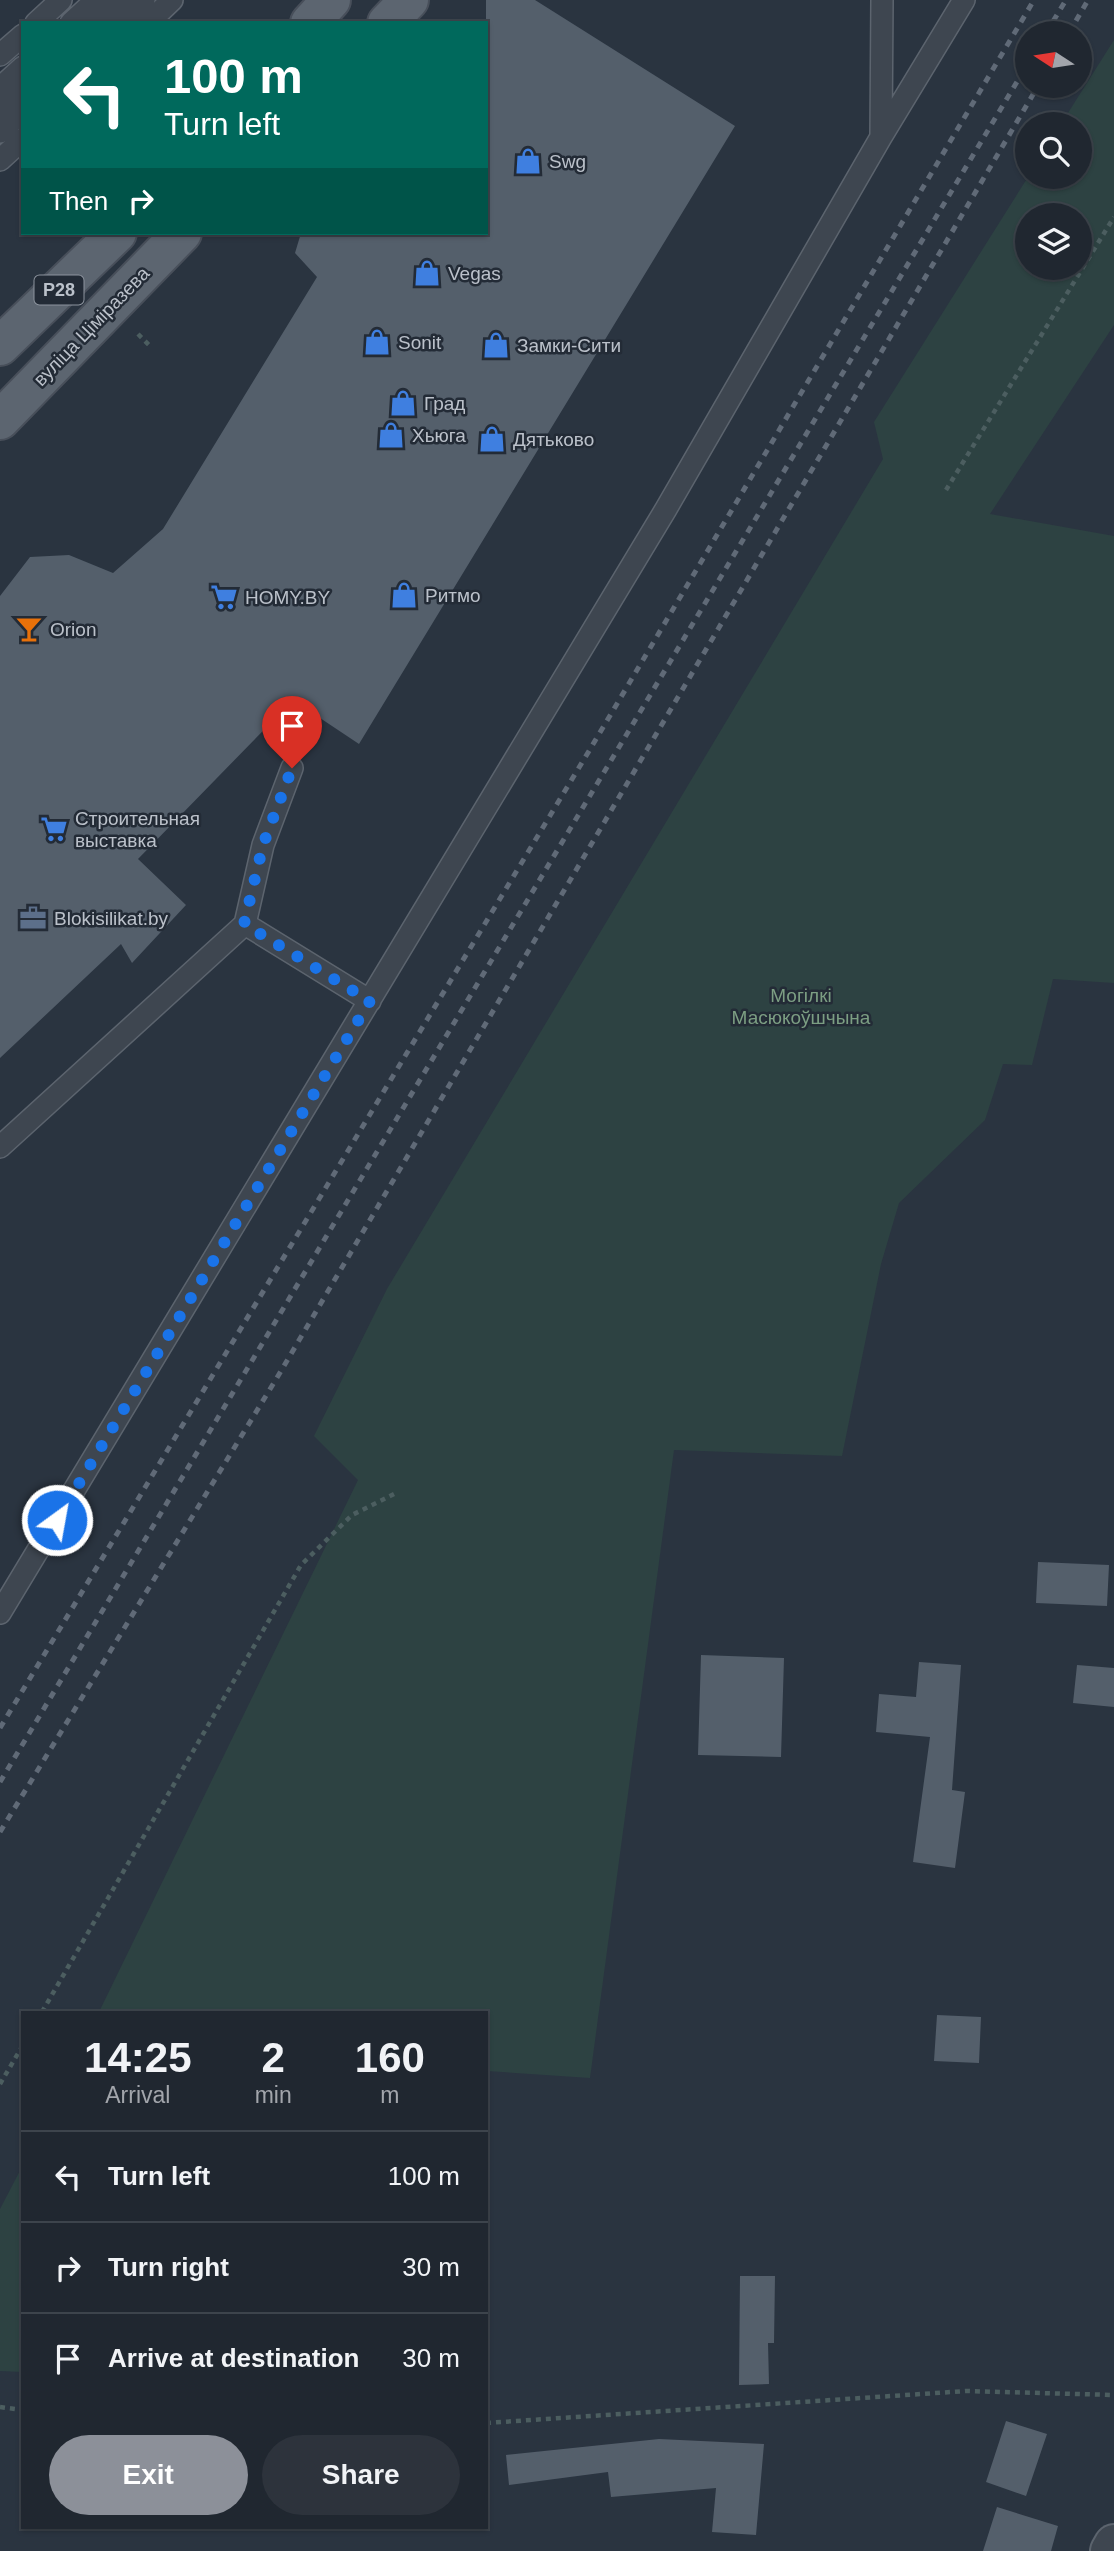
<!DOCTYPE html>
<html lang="en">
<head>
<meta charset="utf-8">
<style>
	:root { --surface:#202730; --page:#2d333c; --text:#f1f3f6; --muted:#a2a5ab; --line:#3d444c; --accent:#8c9099 }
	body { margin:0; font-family:Helvetica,sans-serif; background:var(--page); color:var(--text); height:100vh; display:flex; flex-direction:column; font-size:26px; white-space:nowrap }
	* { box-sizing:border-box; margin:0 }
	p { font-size:23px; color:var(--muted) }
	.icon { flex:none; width:38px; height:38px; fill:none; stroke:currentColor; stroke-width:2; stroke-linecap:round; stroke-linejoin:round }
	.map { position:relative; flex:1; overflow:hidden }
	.panel { position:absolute; left:21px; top:2011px; width:467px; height:518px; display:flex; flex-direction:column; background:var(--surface); border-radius:0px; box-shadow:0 2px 5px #0004,0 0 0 2px var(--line) }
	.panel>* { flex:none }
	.hud { position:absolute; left:21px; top:21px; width:467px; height:214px; border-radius:0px; box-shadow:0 2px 5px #0004,0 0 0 2px var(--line); background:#00695c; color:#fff; overflow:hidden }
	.needle { width:46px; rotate:282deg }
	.fabs { position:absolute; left:1015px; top:21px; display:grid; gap:14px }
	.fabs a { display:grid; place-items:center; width:77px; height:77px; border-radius:50%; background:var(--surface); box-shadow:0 2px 5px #0004,0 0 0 2px var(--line); font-size:35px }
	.pin { position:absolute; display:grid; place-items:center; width:60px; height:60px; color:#fff; margin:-72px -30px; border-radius:50% 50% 50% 0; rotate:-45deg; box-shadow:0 0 7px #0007 }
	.pin .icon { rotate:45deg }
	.me { position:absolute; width:77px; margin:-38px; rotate:32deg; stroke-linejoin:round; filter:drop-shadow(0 0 5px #0008) }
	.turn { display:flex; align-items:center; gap:24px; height:147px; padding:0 28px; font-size:32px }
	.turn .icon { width:91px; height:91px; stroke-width:2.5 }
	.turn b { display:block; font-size:49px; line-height:60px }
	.then { display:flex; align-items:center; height:66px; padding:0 28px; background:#0003; gap:14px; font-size:26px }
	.eta { display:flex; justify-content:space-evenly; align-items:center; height:119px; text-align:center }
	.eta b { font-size:42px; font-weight:600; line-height:49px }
	.action { display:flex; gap:14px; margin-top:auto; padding:14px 28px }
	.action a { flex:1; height:80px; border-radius:42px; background:var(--accent); color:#fff; font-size:28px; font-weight:600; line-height:80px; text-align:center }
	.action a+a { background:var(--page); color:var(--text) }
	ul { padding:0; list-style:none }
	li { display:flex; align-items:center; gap:21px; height:91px; padding:0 28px; border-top:2px solid var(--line) }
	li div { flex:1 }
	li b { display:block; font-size:26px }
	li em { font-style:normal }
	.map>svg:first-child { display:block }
</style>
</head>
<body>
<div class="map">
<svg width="1114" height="2551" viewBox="0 0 1114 2551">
	<rect width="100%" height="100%" fill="#2a3440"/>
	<path fill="#2d4242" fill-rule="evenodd" d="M 1114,40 L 1114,325 L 990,514 L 1114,536 L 1114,983 L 1053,979 L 1032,1065 L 1003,1064 L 985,1120 L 899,1203 L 881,1264 L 842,1456 L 674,1450 L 590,2078 L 487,2071 L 486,2012 L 99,2012 L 358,1480 L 314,1436 L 387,1289 L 883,459 L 874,422 L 1028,177 L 1080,177 L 1080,124 L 1061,124 ZM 1027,215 L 1080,215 L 1080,268 L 1027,268 Z
		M 23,2165 L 23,2372 L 0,2371 L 0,2209 Z"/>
	<path fill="#545f6b" d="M 486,0 L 535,0 L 735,126 L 359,744 L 293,700 L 138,859 L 186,905 L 132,963 L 121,944 L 0,1058 L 0,596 L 30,557 L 69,555 L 113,573 L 163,529 L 317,277 L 295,253 L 301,233 L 486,233 Z
		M 1038,1562 L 1109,1565 L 1107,1606 L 1036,1603 Z
		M 701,1655 L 784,1658 L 781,1757 L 698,1755 Z
		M 919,1662 L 961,1665 L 952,1790 L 965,1792 L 955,1868 L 913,1862 L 930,1737 L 876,1732 L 879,1694 L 916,1697 Z
		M 1077,1665 L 1114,1668 L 1114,1707 L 1073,1703 Z
		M 937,2015 L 981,2017 L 979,2063 L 934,2061 Z
		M 740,2276 L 775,2276 L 774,2343 L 768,2343 L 769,2384 L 739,2385 Z
		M 1006,2421 L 1047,2434 L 1026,2496 L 986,2482 Z
		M 659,2439 L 764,2444 L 756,2535 L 712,2532 L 716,2488 L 611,2497 L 608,2472 L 509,2485 L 506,2455 Z
		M 997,2507 L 1058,2526 L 1051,2551 L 983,2551 Z"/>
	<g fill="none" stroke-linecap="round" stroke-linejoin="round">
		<g stroke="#5c646e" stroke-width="24">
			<path id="lane" d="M 36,23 L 61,0
				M 71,23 L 96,0
				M 95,23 L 120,0
				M 119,23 L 144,0
				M 148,23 L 172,0
				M 0,55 L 23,35
				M 0,88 L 23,67
				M 0,109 L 23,89
				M 0,132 L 23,111
				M 881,137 L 882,0
				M 0,160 L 23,139
				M 245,924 L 263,845 L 292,768
				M 0,1147 L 245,924 L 370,1001
				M 0,1613 L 666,509 L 881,137 L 964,0"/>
		</g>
		<g stroke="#5c646e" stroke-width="42">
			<path id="street" d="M 1110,2551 L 1114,2544"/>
		</g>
		<g stroke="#484f5a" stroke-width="42">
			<path id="primary" d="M 310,23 L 331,0
				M 387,23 L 409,0
				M 0,346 L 117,233
				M 0,420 L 182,233"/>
		</g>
		<path stroke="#4c5e60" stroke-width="4.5" stroke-dasharray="5 5" stroke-linecap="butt" d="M 138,334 L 152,348
			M 946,490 L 1114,217
			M 42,2012 L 301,1565 L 352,1515 L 396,1493
			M 0,2084 L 23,2045
			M 0,2407 L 23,2410
			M 486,2423 L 966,2391 L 1114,2395"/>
		<use href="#lane" stroke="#3e4650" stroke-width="21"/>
		<use href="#street" stroke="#3e4650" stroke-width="38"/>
		<use href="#primary" stroke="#5c6570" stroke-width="38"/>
		<path stroke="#606a77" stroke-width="5" stroke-dasharray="7 7" stroke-linecap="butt" d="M 1046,33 L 1066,0
			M 1069,33 L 1088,0
			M 0,1728 L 589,751 L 1034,0
			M 0,1782 L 1027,65
			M 0,1832 L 278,1376 L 1038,86"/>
	</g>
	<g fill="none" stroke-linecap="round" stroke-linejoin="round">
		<path stroke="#1a73e8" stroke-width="12" stroke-dasharray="0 21.6" d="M 57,1520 L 370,1001 L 244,924 L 263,845 L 292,768"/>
	</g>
	<defs>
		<g id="shop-bare" transform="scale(2.1)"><path d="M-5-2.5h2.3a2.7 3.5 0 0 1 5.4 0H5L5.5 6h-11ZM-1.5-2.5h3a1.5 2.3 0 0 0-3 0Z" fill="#3f7fe0" stroke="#232b36" stroke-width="2.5" paint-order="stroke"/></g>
		<g id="supermarket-bare" transform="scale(2.1)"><path d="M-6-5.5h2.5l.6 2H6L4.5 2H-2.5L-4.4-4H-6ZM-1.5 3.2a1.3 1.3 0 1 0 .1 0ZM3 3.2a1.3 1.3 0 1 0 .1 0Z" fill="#3f7fe0" stroke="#232b36" stroke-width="2.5" paint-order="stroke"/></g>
		<g id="bar-bare" transform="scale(2.1)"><path d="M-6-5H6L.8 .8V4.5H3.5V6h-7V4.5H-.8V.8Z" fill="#e8710a" stroke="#232b36" stroke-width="2.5" paint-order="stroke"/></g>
		<g id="office-bare" transform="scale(2.1)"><path d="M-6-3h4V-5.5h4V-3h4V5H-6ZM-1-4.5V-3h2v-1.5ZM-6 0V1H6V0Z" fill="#5c6f8a" stroke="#232b36" stroke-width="2.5" paint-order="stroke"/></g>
	</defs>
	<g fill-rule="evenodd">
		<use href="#shop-bare" x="528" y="161"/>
		<use href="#shop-bare" x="427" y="273"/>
		<use href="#shop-bare" x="377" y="342"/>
		<use href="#shop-bare" x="496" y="345"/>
		<use href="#shop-bare" x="403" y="403"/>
		<use href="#shop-bare" x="391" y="435"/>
		<use href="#shop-bare" x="492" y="439"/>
		<use href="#shop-bare" x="404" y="595"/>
		<use href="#supermarket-bare" x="224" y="597"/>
		<use href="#bar-bare" x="29" y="629"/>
		<use href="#supermarket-bare" x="54" y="829"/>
		<use href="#office-bare" x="33" y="918"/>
	</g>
	<g text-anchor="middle" stroke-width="5" stroke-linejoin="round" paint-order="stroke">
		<rect fill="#232b36" stroke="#8d949e" stroke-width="2" x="34.5" y="275.5" width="49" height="29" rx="5"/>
		<g font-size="18" font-weight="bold" fill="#bbc1ca">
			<text x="59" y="296">Р28</text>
		</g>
		<g font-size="19" fill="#bbc1ca" stroke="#232b36" text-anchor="start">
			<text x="549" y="168">Swg</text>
			<text x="448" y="280">Vegas</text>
			<text x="398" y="349">Sonit</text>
			<text x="517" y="352">Замки-Сити</text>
			<text x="424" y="410">Град</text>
			<text x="412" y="442">Хьюга</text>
			<text x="513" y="446">Дятьково</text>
			<text x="425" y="602">Ритмо</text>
			<text x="245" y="604">HOMY.BY</text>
			<text x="50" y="636">Orion</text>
			<text x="75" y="825">Строительная<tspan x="75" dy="22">выставка</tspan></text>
			<text x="54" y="925">Blokisilikat.by</text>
		</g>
		<g font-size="19" fill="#bbc1ca" stroke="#232b36">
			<text transform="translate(91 326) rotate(-46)" y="7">вуліца Ціміразева</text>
		</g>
		<g font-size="19" fill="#7c9e83" stroke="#232b36">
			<text x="801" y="1002">Могілкі<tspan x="801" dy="22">Масюкоўшчына</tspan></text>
		</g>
	</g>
</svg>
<div class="fabs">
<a><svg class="needle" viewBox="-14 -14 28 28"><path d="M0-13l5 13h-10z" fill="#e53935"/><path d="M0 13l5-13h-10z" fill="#a2a5ab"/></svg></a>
<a><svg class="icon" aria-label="search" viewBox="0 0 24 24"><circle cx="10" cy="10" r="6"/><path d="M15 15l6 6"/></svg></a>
<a><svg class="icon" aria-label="layers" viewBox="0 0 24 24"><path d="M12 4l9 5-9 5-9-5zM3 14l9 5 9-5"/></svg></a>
</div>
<div class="pin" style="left:292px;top:768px;background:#d93025"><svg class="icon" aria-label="arrive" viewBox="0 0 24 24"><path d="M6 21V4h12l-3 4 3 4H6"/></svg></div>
<svg class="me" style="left:57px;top:1520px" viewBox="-20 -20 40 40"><circle r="17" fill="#1a73e8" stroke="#fff" stroke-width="3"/><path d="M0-11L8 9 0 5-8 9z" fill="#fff"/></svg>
<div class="hud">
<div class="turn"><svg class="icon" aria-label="left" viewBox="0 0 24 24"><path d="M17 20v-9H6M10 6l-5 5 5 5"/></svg><div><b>100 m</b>Turn left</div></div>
<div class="then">Then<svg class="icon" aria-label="right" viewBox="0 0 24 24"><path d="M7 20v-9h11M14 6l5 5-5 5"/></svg></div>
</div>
<section class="panel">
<div class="eta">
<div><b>14:25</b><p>Arrival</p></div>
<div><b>2</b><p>min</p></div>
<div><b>160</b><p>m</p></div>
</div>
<ul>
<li><svg class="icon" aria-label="left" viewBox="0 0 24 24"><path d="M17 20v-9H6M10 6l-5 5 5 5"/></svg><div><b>Turn left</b></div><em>100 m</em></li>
<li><svg class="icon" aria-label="right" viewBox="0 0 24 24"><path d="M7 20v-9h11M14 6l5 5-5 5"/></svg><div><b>Turn right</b></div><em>30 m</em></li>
<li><svg class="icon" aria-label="arrive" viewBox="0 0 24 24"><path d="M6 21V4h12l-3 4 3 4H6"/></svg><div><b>Arrive at destination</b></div><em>30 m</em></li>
</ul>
<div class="action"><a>Exit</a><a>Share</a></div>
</section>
</div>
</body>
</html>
